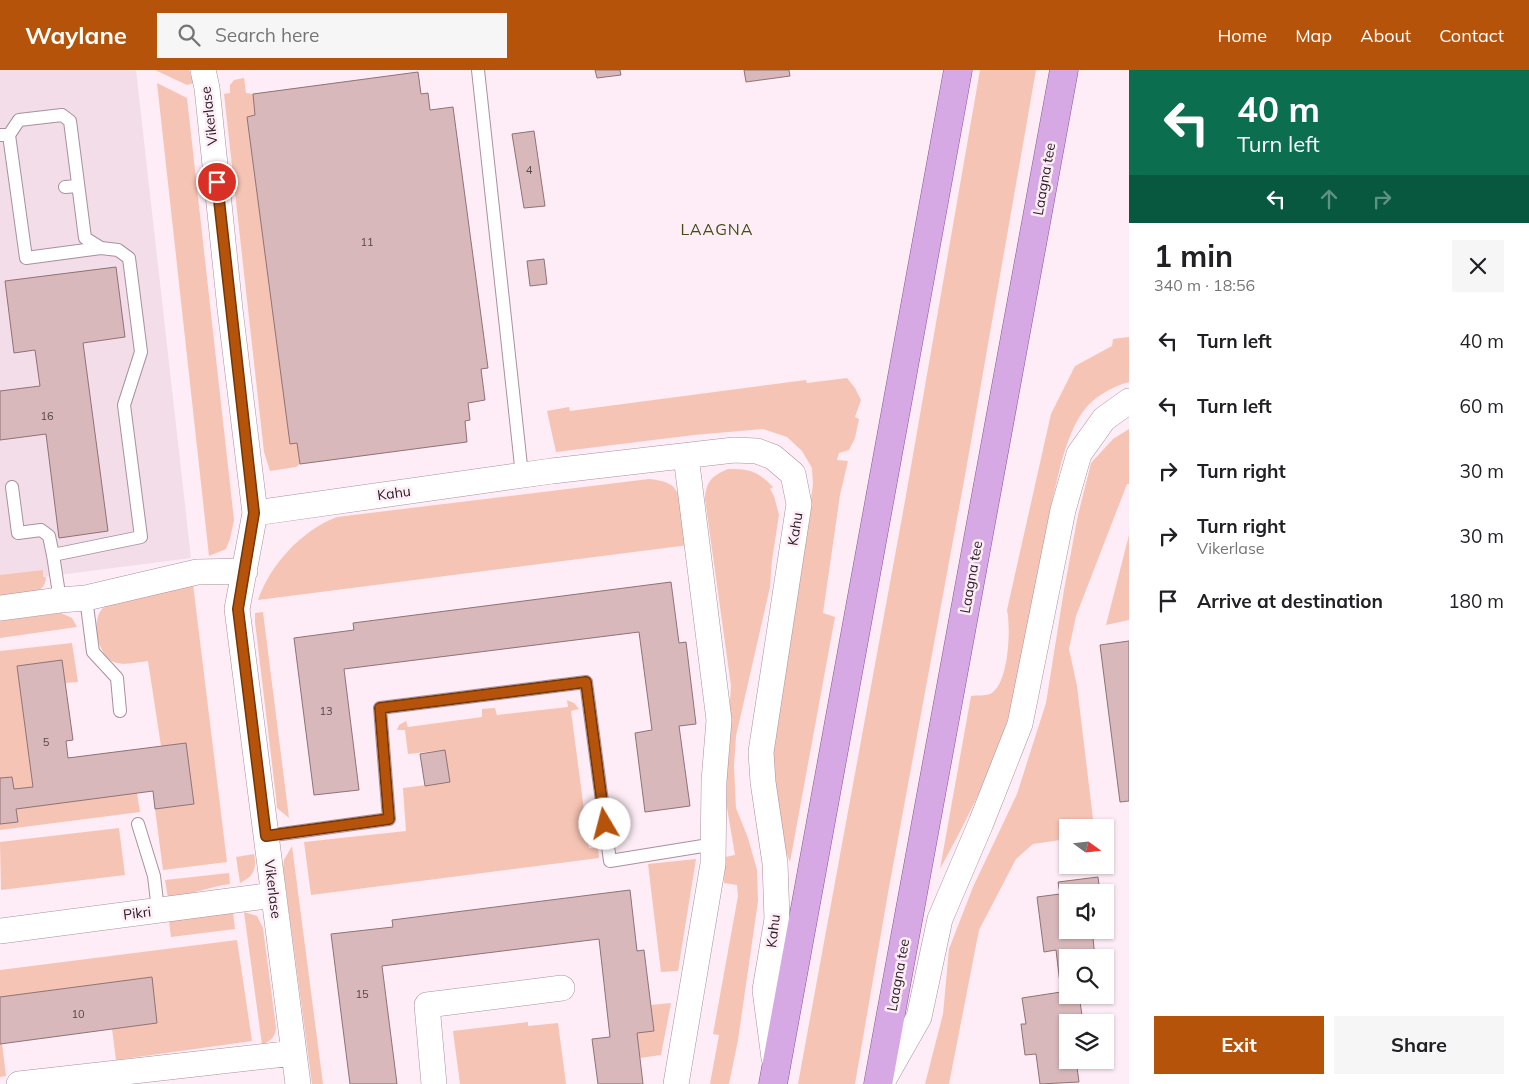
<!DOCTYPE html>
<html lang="en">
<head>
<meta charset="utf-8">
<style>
	:root { --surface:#fff; --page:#f6f6f6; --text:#202124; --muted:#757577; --accent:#b45309 }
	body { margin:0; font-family:Mulish,sans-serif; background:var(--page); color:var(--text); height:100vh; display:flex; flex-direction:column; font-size:19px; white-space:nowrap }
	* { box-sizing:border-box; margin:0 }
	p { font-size:16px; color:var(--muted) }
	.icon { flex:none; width:28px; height:28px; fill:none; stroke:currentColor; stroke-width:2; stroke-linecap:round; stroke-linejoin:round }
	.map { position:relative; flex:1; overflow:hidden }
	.drawer { display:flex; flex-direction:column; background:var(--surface); width:400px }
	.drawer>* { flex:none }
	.hud { background:#0b6e4f; color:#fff; overflow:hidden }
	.needle { width:32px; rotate:105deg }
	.controls { position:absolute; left:1059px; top:749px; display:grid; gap:10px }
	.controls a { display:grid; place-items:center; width:55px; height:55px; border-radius:0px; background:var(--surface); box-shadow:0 1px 4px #0004; font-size:25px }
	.pin { position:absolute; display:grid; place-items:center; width:42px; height:42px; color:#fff; margin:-21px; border:2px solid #fff; border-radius:50%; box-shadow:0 1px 5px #0007 }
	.me { position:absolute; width:55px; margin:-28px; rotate:352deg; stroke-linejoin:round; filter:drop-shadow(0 0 4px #0008) }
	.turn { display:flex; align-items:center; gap:18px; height:105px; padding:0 25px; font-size:22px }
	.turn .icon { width:65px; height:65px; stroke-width:2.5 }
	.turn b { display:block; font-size:35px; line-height:42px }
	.lanes { display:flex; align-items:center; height:48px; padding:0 25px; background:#0003; justify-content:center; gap:25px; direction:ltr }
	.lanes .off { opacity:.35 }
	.round { display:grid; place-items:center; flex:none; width:52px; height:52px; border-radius:0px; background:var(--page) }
	.headline { display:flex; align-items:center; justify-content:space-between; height:85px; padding:0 25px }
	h1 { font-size:30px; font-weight:700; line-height:38px }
	.button { display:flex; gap:10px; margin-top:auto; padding:10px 25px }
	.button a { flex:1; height:58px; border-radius:0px; background:var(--accent); color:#fff; font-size:20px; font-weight:700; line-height:58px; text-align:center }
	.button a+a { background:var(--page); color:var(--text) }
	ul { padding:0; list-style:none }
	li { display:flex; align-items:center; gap:15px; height:65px; padding:0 25px }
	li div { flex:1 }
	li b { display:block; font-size:19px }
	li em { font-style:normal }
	header { display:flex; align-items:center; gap:30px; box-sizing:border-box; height:70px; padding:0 25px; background:var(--accent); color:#fff }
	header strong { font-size:24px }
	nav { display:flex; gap:28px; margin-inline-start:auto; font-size:18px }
	.search { width:350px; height:45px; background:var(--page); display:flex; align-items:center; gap:12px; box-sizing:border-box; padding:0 18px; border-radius:0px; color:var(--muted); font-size:19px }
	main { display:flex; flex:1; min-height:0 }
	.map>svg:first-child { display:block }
</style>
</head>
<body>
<header>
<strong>Waylane</strong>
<div class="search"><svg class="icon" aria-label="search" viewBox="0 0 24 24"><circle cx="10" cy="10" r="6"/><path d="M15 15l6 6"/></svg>Search here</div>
<nav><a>Home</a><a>Map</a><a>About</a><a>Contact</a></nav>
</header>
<main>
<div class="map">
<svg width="1129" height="1014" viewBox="0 0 1129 1014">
	<rect width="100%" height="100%" fill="#feedf6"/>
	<path fill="#f2dde8" d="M 0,0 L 136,0 L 191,488 L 43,507 L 43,500 L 0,506 Z"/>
	<path fill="#f6c4b4" d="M 155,0 L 189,0 L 194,13 L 187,15 Z
		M 980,0 L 1036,0 L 966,400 L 888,823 L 855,1014 L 798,1014 L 905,431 Z
		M 244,8 L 246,23 L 253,24 L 255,45 L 247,47 L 290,373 L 297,373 L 300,394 L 296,397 L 270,401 L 264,382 L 224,24 L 230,23 L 230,15 L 234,10 Z
		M 157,13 L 187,28 L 234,450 L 230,469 L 226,479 L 209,486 Z
		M 1129,267 L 1129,312 C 1111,317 1093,327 1082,343 C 1065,368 1059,403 1052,432 C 1036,505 1028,583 1006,655 C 990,705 965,753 940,799 L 971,626 C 977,625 985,626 990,624 C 1009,615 1011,558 1007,540 L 1051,344 L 1075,296 L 1112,276 L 1113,269 Z
		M 847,308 L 855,318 L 861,330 L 855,347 L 859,349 L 855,368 L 849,380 L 839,383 L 837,390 L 848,391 L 840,425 L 823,543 L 835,547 L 790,792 L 778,761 L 772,711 L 773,668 L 813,415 L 812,398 L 802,381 L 787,367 L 763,359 L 694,365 L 556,382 L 547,341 L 569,337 L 570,341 L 806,310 L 807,313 Z
		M 1129,359 L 1129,414 L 1127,414 L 1076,546 L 1069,579 L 1077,616 L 1094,757 L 1068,758 L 1067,769 L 1033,774 L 1016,789 L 979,860 L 949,1014 L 925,1014 L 943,944 L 949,879 L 973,817 L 1017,724 L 1046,633 L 1064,520 L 1078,445 L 1091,393 L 1113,369 Z
		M 728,399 C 751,399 757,401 773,417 L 770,419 L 774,426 L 779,445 L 772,490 L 770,517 L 736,666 L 734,696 L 736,738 L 748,768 L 757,800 L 758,831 L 738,970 L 729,1014 L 710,1014 L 719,965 L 713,964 L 738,826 L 737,815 L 724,813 L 725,787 L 735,785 L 724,720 L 731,616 L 705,429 C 706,411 712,406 728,399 Z
		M 649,409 C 676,412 678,418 683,444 C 685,454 687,464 689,475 L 258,530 C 270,495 302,460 337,447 Z
		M 1129,465 L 1129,550 L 1106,555 Z
		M 43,500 L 43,507 L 46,507 C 46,528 15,526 0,528 L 0,505 Z
		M 193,514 L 227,792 L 163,800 L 155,739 L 194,734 L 186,673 L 161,676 L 148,591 C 138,592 124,596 114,592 C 98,586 90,550 103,538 C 114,529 176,518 193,514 Z
		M 263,542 L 289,748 L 277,738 L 276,727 L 255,552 L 255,543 Z
		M 61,543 L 72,548 L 77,557 L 0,568 L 0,551 Z
		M 72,573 L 78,612 L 65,613 L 62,590 L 17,596 L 33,717 L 14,719 L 12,707 L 0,708 L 0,581 Z
		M 567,630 L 574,633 L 579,639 L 571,641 L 589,778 L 598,778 L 599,788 L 311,825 L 304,772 L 406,761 L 403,718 L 450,712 L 445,680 L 408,684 L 405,660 L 397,660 L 399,655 L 406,651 L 408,657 L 482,647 L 482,639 L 495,638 L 497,645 L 568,637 Z
		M 137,723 L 140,742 L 0,760 L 0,754 L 18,752 L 16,739 Z
		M 119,758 L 125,805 L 1,820 L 0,772 Z
		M 292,776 L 323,1014 L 312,1014 L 283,797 L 284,790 Z
		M 254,784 C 257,798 254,807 240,813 L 236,787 Z
		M 696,789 L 678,901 L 661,902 L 648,794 Z
		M 229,803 L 230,814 C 209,817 189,825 168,828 L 165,810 Z
		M 233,842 L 235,859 L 171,867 L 169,851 Z
		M 244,842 L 257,846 L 263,858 L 276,957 C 276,966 271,971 262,975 Z
		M 237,870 L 252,971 L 116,990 L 112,959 L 157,953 L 151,907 L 0,927 L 0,900 Z
		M 671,933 L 661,985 L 640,988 L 637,963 L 654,961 L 651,935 Z
		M 528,952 L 528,956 L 558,953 L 566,1014 L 460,1014 L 453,961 Z
		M 2,973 L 6,1006 L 0,1007 L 0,974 Z"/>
	<path fill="#d8b8bb" stroke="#8f7275" d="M 595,0 L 620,0 L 621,5 L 597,8 Z
		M 744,0 L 789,0 L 790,6 L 746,12 Z
		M 418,2 L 421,24 L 428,23 L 430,40 L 453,37 L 488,298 L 481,299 L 485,330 L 468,333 L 470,350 L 465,351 L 467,372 L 300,394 L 297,373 L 290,374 L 247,47 L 255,45 L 253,24 Z
		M 534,61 L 545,136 L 524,138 L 512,64 Z
		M 544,189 L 547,214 L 530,216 L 527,191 Z
		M 116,197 L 125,267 L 83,273 L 108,461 L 59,468 L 46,364 L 0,370 L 0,321 L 40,316 L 35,280 L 14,283 L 5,211 Z
		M 671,512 L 679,573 L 686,572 L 696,654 L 679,656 L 690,736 L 645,742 L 635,663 L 652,660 L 639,562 L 344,599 L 359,720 L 314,725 L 294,568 L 354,560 L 353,553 Z
		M 1129,571 L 1129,731 L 1120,732 L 1100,575 Z
		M 62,590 L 73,670 L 66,671 L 68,688 L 186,673 L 194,734 L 155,739 L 153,721 L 16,739 L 18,752 L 0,754 L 0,708 L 12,707 L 14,719 L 33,717 L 17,596 Z
		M 445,680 L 450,712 L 425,716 L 420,684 Z
		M 1098,807 L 1100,822 L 1068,822 L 1068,860 L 1105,860 L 1105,858 L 1106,866 L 1093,868 L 1095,888 L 1068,888 L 1068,925 L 1079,925 L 1083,952 L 1068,952 L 1068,990 L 1076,990 L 1079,1012 L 1040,1014 L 1036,984 L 1025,985 L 1021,954 L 1026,954 L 1022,928 L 1061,922 L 1056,880 L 1044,882 L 1037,827 L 1060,824 L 1058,812 Z
		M 630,820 L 637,881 L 644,880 L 654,961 L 637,963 L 643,1014 L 598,1014 L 592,969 L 610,967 L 599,869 L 382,896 L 397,1014 L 350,1014 L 331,864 L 393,857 L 392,850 Z
		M 152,907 L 157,953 L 0,974 L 0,927 Z"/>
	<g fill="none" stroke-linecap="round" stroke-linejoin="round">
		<g stroke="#aa909e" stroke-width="14">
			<path id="lane" d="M 478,0 L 522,405
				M 0,65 L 9,65 L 19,50 L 62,45 L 70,51 L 85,168 L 101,178 L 118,180 L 129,188 L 141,282 L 124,335 L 141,467 L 53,485 L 49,466 L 41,460 L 18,463 L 12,417
				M 9,65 L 26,188 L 101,178
				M 65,117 L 78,116
				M 53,485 L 60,530
				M 86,528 L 93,582 L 117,608 L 120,641
				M 138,754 L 154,806 L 158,840
				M 267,766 L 389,749 L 380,638 L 586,612 L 610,791 L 715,774"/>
		</g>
		<g stroke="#aa909e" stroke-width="26">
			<path id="street" d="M 203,0 L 207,18 L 230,239 L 255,443 L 237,539 L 298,1014
				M 255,443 L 552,401 L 734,380 L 757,381 L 773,387 L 793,404 L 799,434 L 761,682 L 763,712 L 775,793 L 777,849 L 765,920 L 774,988
				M 0,538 L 60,530 L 86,528 L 197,502 L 245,501
				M 0,861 L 274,825
				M 19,1014 L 294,983
				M 434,1014 L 427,935 L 562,918
				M 676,1014 L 713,794 L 714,711 L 719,650 L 686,386
				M 881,1014 L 919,947 L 940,849 L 981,753 L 1020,654 L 1063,440 L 1079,384 L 1104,349 L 1129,331"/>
		</g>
		<g stroke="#8a5496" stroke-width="29">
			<path id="primary" d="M 773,1014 L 958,0
				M 878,1014 L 1064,0"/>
		</g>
		<use href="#lane" stroke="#fff" stroke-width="12"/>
		<use href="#street" stroke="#fff" stroke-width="25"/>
		<use href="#primary" stroke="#d7a9e4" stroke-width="28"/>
	</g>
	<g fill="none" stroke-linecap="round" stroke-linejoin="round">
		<g stroke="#753606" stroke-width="12">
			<path id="route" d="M 217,112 L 254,443 L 238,539 L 266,766 L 389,749 L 380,638 L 586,612 L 605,754"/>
		</g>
		<use href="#route" stroke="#b45309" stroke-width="9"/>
	</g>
	<g text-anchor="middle" stroke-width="5" stroke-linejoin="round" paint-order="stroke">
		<g font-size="11" fill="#56464b">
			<text x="529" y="104">4</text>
			<text x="367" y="176">11</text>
			<text x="47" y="350">16</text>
			<text x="326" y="645">13</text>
			<text x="46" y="676">5</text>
			<text x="362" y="928">15</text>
			<text x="78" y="948">10</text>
		</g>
		<g font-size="14" fill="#2a2026" stroke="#feedf6">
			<text transform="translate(209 46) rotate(-97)" y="5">Vikerlase</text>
			<text transform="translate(1044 109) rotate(-80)" y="5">Laagna tee</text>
			<text transform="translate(394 423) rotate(-8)" y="5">Kahu</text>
			<text transform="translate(795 459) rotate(-81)" y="5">Kahu</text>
			<text transform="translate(971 507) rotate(-80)" y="5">Laagna tee</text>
			<text transform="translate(273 819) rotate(83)" y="5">Vikerlase</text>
			<text transform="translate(137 843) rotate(-7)" y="5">Pikri</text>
			<text transform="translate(773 861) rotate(-83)" y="5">Kahu</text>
			<text transform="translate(898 905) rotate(-80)" y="5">Laagna tee</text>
		</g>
		<g font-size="16" letter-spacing="1" fill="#434d14" stroke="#feedf6">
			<text x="717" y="165">LAAGNA</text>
		</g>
	</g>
</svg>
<div class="controls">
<a><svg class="needle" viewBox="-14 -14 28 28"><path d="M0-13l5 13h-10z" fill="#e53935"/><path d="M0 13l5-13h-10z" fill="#757577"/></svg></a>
<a><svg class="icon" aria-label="sound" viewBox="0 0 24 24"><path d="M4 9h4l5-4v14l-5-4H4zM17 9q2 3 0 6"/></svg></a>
<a><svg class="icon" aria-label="search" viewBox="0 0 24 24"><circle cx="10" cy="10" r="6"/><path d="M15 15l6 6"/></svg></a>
<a><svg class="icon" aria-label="layers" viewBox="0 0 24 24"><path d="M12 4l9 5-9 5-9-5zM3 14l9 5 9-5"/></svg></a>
</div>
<div class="pin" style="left:217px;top:112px;background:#d93025"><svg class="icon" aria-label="arrive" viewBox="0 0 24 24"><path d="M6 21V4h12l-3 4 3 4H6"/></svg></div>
<svg class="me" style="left:605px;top:754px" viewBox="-20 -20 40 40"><circle r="19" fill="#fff"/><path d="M0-13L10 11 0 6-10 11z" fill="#b45309"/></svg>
</div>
<section class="drawer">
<div class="hud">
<div class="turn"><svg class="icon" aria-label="left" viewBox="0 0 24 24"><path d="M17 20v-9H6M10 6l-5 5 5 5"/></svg><div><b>40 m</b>Turn left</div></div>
<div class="lanes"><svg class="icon" aria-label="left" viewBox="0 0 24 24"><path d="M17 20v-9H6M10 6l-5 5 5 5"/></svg><svg class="icon off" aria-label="ahead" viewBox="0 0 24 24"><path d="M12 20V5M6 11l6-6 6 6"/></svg><svg class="icon off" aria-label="right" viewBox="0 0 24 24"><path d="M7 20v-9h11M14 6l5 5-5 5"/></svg></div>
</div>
<div class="headline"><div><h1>1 min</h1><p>340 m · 18:56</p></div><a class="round"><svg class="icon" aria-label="close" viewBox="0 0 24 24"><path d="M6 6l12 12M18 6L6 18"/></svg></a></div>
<ul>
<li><svg class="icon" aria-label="left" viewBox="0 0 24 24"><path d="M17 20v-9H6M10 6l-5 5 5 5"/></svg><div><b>Turn left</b></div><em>40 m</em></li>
<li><svg class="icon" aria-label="left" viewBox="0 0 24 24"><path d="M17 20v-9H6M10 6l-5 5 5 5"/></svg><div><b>Turn left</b></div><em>60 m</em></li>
<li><svg class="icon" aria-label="right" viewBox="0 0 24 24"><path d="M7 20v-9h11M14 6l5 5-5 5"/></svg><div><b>Turn right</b></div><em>30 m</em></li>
<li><svg class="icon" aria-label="right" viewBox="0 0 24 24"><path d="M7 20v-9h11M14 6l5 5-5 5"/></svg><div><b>Turn right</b><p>Vikerlase</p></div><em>30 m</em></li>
<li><svg class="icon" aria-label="arrive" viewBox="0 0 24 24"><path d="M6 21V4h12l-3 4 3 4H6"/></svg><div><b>Arrive at destination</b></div><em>180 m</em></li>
</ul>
<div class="button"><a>Exit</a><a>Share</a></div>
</section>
</main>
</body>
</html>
